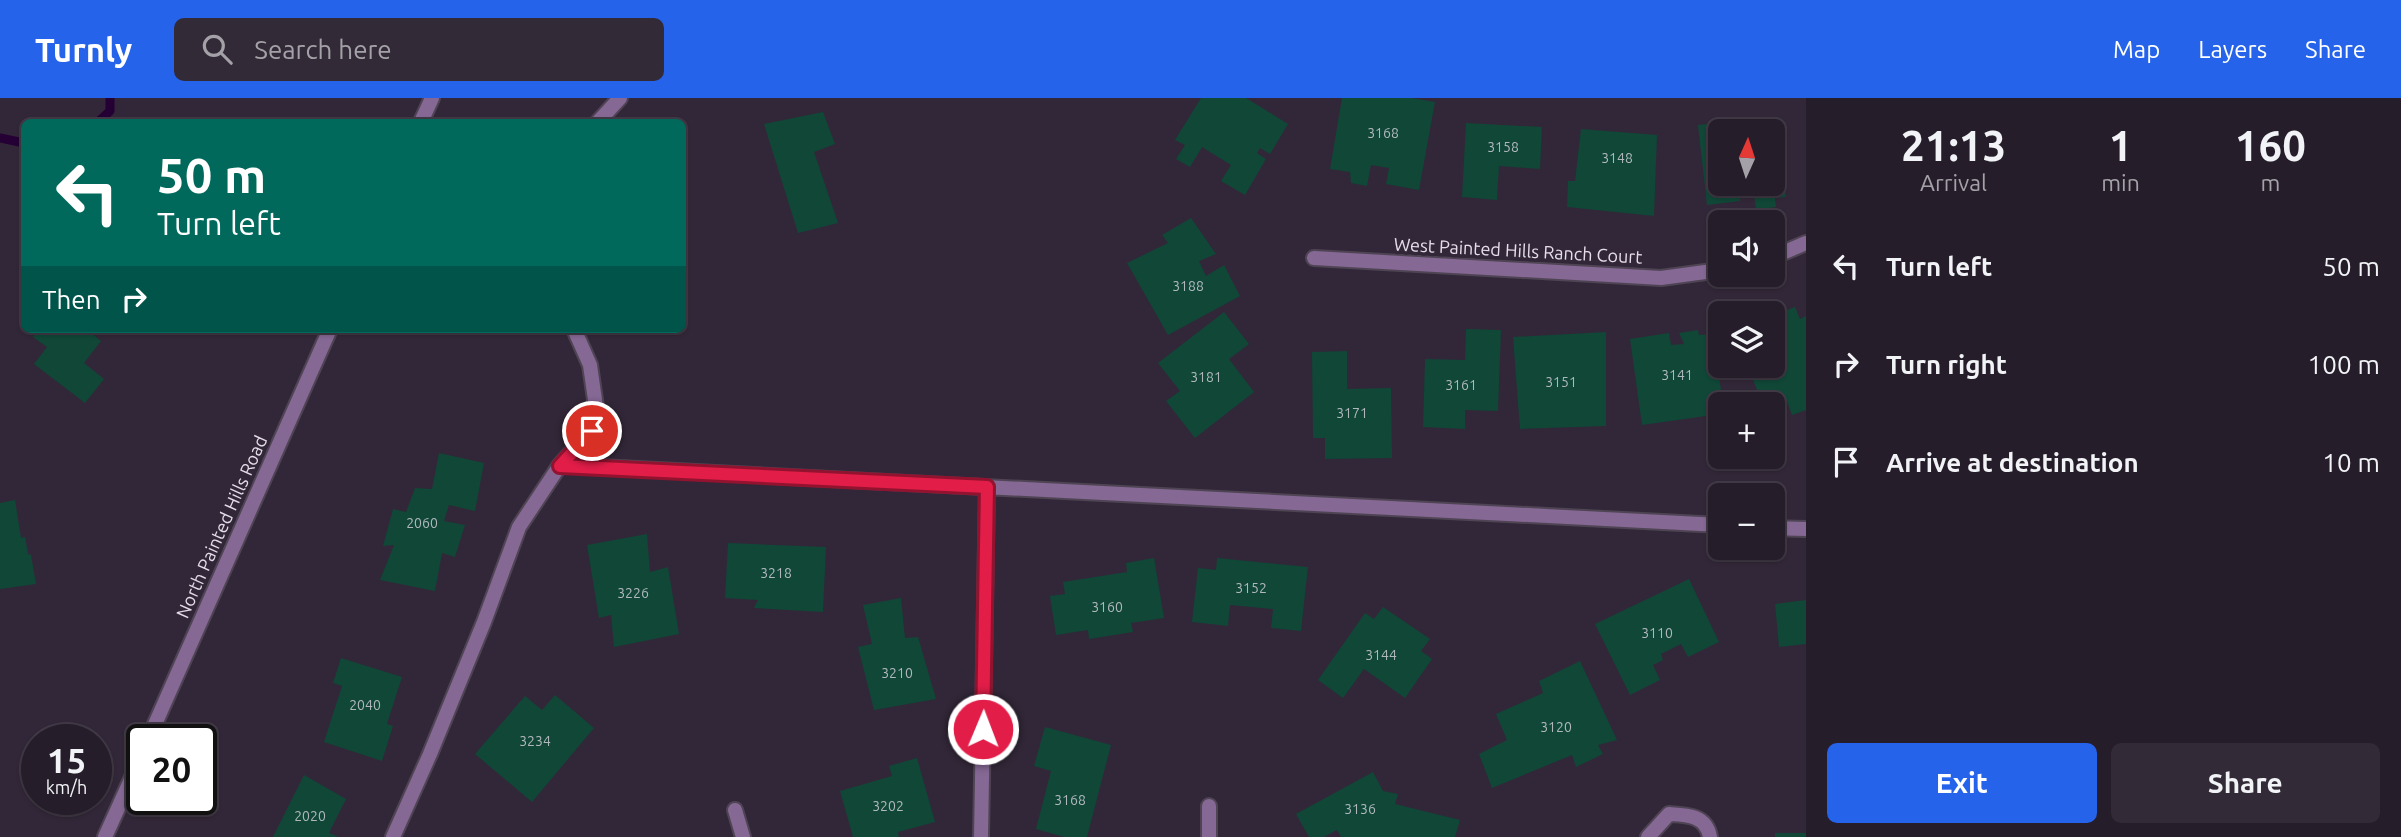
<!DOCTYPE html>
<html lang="en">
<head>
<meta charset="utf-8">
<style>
	:root { --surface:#261d2a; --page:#322a36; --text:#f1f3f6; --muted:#a4a2a8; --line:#423b47; --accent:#2563eb }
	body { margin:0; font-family:Ubuntu,sans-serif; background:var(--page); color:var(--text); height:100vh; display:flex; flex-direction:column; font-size:26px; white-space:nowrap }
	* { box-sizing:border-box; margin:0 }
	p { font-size:23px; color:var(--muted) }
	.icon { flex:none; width:38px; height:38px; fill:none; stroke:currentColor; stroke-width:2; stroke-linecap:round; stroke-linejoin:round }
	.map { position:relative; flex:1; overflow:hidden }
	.panel { display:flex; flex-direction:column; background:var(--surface); width:595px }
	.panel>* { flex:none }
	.banner { position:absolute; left:21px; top:21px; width:665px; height:214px; border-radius:10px; box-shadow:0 2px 5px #0004,0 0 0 2px var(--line); background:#00695c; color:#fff; overflow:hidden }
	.needle { width:46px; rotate:3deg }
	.tools { position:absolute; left:1708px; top:21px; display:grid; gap:14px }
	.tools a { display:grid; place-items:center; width:77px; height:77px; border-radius:10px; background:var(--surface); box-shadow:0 2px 5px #0004,0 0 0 2px var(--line); font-size:35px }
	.speed { position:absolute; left:21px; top:626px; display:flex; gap:14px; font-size:35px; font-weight:700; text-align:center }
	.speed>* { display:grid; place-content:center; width:91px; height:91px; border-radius:50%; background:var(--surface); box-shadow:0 2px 5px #0004,0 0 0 2px var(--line); line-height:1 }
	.speed small { font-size:18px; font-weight:400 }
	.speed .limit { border:4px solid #111; border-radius:10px; background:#fff; color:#111 }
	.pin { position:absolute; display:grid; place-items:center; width:60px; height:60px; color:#fff; margin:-30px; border:4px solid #fff; border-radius:50%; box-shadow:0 2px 7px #0007 }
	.me { position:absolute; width:77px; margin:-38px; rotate:1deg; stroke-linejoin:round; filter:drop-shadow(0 0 5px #0008) }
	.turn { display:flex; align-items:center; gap:24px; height:147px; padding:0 21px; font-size:32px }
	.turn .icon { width:91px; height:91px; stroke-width:2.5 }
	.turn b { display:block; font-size:49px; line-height:60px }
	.then { display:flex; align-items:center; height:66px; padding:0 21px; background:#0003; gap:14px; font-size:26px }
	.eta { display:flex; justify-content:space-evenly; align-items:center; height:119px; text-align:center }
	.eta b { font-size:42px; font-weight:600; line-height:49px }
	.primary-button { display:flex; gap:14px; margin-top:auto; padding:14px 21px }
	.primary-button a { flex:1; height:80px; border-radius:10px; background:var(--accent); color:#fff; font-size:28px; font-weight:600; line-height:80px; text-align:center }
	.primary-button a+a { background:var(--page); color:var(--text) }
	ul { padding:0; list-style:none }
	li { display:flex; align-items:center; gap:21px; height:98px; padding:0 21px }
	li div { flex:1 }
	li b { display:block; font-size:26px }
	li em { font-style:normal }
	header { display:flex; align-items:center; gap:42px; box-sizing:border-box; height:98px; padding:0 35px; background:var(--accent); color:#fff }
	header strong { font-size:33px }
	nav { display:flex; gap:38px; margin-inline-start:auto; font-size:24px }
	.search { width:490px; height:63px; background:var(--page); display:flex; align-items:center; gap:18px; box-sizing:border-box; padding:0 24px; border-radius:10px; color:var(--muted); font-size:26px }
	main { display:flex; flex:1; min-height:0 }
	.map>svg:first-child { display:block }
</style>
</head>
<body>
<header>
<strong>Turnly</strong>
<div class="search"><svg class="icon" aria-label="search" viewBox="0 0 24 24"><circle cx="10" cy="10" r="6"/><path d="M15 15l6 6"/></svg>Search here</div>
<nav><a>Map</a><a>Layers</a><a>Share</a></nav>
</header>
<main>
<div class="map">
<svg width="1806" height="739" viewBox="0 0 1806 739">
	<rect width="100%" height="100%" fill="#322738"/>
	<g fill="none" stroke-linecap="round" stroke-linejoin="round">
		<path stroke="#240034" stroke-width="9" d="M 98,24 L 110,13 L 110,0
			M 0,40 L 24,45"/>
	</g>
	<path fill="#104737" d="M 1201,0 L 1246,0 L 1288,26 L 1270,56 L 1260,50 L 1257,55 L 1266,61 L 1245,97 L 1221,83 L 1231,67 L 1202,49 L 1190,69 L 1176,61 L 1185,47 L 1175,42 Z
		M 1342,0 L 1412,0 L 1435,4 L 1419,92 L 1386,86 L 1389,70 L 1371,67 L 1367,88 L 1351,85 L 1350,74 L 1330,71 Z
		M 823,14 L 835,46 L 814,54 L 838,125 L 798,135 L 764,26 Z
		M 1778,19 L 1786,99 L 1775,100 L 1776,109 L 1756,112 L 1753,86 L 1773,86 L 1773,33 L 1720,33 L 1720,86 L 1738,86 L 1740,103 L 1707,107 L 1698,27 Z
		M 1466,25 L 1542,29 L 1540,71 L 1499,68 L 1497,102 L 1462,99 Z
		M 1581,31 L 1657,37 L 1654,118 L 1567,109 L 1568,83 L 1575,83 Z
		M 1191,120 L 1216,156 L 1199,163 L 1206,178 L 1224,167 L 1240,198 L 1168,237 L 1127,165 L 1168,145 L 1162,137 Z
		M 1795,209 L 1800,221 L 1806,218 L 1806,312 L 1792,317 L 1785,298 L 1763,306 L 1747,268 L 1773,268 L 1773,236 L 1780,233 L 1774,217 Z
		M 1224,214 L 1249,246 L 1229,261 L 1254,294 L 1195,340 L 1166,303 L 1180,293 L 1158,265 Z
		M 39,231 L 91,231 L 89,233 L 101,243 L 84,265 L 104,281 L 85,305 L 34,266 L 47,249 L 33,239 Z
		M 1466,231 L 1501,232 L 1498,313 L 1465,312 L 1465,331 L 1423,329 L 1425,261 L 1465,262 Z
		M 1698,232 L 1699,237 L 1713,236 L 1723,306 L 1720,306 L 1720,316 L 1642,327 L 1630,241 L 1669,235 L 1671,247 L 1684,246 L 1679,235 Z
		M 1606,234 L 1606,328 L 1520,331 L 1513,239 Z
		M 1347,253 L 1347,291 L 1391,290 L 1392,360 L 1325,361 L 1325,340 L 1313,340 L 1312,254 Z
		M 439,355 L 484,365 L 475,413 L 449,407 L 444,423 L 465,427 L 455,459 L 442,455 L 435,493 L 380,482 L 394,447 L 383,448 L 393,411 L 406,414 L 415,390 L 432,391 Z
		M 15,402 L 21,440 L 25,439 L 28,456 L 31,457 L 36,486 L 0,491 L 0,405 Z
		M 647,436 L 650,474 L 668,469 L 679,536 L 614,549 L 611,517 L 599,520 L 587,447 Z
		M 728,445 L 826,449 L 823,514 L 754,510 L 758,502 L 725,500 Z
		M 1154,460 L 1164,520 L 1131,525 L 1133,534 L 1089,541 L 1088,532 L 1056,537 L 1050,498 L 1065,496 L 1063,484 L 1127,474 L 1126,465 Z
		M 1217,460 L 1308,469 L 1301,533 L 1271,530 L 1273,511 L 1230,507 L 1228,528 L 1192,524 L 1198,470 L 1216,472 Z
		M 1689,481 L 1719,544 L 1688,559 L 1681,546 L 1661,556 L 1663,562 L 1653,567 L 1660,582 L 1630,597 L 1595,526 Z
		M 901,500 L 905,540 L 918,539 L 936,601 L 874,612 L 858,549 L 872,546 L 863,507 Z
		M 1806,502 L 1806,546 L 1779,549 L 1775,506 Z
		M 1383,509 L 1430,541 L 1421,553 L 1432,561 L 1405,600 L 1364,571 L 1343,600 L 1318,582 L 1365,515 L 1374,521 Z
		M 341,560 L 402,579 L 387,626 L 393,628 L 382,663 L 324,644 L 342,588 L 333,585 Z
		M 1580,563 L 1617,642 L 1598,647 L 1603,656 L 1576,669 L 1572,657 L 1492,690 L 1479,656 L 1507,642 L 1496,616 L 1543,595 L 1539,583 Z
		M 555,597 L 594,630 L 532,704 L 475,656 L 525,598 L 542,612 Z
		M 1045,629 L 1111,647 L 1087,739 L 1064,739 L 1036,731 L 1051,673 L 1034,668 Z
		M 917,660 L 935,724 L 898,734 L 899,739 L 853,739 L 840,693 L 892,678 L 889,668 Z
		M 1373,674 L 1383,693 L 1398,696 L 1395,706 L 1460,722 L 1455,739 L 1341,739 L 1337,732 L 1324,739 L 1309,739 L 1296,716 Z
		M 304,677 L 346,701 L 329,735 L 339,739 L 273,739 Z
		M 1775,735 L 1806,735 L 1806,739 L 1775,739 Z"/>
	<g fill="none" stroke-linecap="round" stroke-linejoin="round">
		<g stroke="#4f4454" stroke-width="18">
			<path id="service" d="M 560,367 L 1720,427
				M 1773,430 L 1806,431
				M 393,739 L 430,656 L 484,524 L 519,429 L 560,367 L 591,333 L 596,309 L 590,267 L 574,231
				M 981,739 L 987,389"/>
		</g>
		<g stroke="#4f4454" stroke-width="18">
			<path id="minor" d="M 598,24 L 620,0
				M 1773,159 L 1806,145
				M 1314,160 L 1661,180 L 1720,172
				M 735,712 L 743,739
				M 1209,739 L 1209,708
				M 1648,739 L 1669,716 C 1687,717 1706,717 1710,739"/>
		</g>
		<g stroke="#4f4454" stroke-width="18">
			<path id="tertiary" d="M 421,24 L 432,0
				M 148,642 L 330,231
				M 105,739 L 142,657"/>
		</g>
		<use href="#service" stroke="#856894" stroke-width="14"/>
		<use href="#minor" stroke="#856894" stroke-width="14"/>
		<use href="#tertiary" stroke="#856894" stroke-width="14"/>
	</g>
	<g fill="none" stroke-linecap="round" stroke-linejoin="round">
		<g stroke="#92132f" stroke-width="18">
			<path id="route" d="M 592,333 L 560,368 L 987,389 L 983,631"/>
		</g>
		<use href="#route" stroke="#e11d48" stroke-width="12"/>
	</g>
	<g text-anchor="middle" stroke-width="7" stroke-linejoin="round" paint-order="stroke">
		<g font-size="14" fill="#b0b8bc">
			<text x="1383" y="40">3168</text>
			<text x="1503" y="54">3158</text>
			<text x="1617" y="65">3148</text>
			<text x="1188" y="193">3188</text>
			<text x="1677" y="282">3141</text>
			<text x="1206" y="284">3181</text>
			<text x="1561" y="289">3151</text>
			<text x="1461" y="292">3161</text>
			<text x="1352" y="320">3171</text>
			<text x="422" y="430">2060</text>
			<text x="776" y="480">3218</text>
			<text x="1251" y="495">3152</text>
			<text x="633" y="500">3226</text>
			<text x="1107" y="514">3160</text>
			<text x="1657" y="540">3110</text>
			<text x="1381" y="562">3144</text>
			<text x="897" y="580">3210</text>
			<text x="365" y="612">2040</text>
			<text x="1556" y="634">3120</text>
			<text x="535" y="648">3234</text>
			<text x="1070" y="707">3168</text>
			<text x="888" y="713">3202</text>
			<text x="1360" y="716">3136</text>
			<text x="310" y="723">2020</text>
		</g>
		<g font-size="18" fill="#e5dde9" stroke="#322738">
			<text transform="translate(1518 153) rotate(3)" y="6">West Painted Hills Ranch Court</text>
			<text transform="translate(222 429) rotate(-66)" y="6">North Painted Hills Road</text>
		</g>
	</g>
</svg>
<div class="tools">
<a><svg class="needle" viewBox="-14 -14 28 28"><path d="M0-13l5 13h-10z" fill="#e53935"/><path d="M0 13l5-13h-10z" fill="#a4a2a8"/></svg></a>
<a><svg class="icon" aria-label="sound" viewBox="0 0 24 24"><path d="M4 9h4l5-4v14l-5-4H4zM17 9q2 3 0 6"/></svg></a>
<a><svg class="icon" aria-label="layers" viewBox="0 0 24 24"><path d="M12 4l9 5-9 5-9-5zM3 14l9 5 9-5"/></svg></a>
<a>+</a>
<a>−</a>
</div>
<div class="speed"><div>15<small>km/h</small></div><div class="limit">20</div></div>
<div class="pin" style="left:592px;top:333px;background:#d93025"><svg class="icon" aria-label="arrive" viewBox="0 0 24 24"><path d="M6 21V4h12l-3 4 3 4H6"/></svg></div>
<svg class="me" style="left:983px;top:631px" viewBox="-20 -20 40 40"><circle r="17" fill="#e11d48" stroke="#fff" stroke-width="3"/><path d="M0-11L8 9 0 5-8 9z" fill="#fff"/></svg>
<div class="banner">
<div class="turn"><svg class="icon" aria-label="left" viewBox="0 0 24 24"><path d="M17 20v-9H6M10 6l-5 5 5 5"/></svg><div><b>50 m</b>Turn left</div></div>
<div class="then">Then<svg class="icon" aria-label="right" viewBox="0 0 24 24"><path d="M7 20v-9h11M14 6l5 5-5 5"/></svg></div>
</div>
</div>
<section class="panel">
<div class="eta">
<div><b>21:13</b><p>Arrival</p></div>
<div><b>1</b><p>min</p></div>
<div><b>160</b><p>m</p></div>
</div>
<ul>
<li><svg class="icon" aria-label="left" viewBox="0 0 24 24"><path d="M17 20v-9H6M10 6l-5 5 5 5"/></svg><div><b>Turn left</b></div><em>50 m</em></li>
<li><svg class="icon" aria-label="right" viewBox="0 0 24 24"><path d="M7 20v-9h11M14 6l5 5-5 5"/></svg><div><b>Turn right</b></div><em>100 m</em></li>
<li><svg class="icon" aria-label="arrive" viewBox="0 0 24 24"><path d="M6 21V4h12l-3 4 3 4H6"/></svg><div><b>Arrive at destination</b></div><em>10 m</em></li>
</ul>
<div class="primary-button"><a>Exit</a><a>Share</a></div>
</section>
</main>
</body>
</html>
